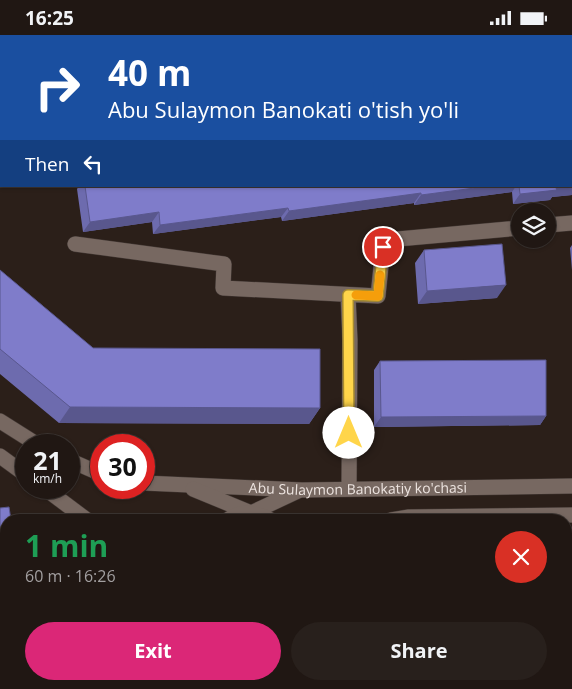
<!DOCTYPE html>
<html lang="en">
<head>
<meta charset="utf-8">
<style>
	:root { --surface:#201713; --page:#28201c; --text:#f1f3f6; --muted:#a29fa0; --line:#3d3633; --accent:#db2777 }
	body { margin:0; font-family:"Open Sans",sans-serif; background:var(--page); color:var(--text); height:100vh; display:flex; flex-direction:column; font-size:19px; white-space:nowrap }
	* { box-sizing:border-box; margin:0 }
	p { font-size:16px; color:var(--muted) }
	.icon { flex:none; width:28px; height:28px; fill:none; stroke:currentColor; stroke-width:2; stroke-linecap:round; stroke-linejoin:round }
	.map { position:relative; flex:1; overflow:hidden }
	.drawer { position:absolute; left:0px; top:479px; width:572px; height:176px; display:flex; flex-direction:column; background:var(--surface); border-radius:20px 20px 0 0; box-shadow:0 1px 4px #0004,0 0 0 1px var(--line) }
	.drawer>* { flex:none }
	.top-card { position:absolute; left:0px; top:0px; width:572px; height:152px; box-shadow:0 1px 4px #0004,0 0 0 1px var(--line); background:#1a4fa0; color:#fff; overflow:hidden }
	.tools { position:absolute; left:511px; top:168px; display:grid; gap:10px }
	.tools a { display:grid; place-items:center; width:45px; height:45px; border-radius:50%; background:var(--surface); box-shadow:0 1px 4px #0004,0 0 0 1px var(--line); font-size:25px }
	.speed { position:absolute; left:15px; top:399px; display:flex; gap:10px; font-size:25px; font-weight:700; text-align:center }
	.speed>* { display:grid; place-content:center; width:65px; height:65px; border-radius:50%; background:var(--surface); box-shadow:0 1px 4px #0004,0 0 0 1px var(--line); line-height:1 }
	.speed small { font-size:12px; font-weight:400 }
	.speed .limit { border:8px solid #d22; background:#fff; color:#111 }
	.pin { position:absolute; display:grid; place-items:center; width:42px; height:42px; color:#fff; margin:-21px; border:2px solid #fff; border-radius:50%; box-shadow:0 1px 5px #0007 }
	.me { position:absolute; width:55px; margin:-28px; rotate:0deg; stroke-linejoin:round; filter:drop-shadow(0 0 4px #0008) }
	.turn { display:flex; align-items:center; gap:18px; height:105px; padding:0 25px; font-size:22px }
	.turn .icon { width:65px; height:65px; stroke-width:2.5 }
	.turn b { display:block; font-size:35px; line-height:42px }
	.then { display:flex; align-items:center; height:48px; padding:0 25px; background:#0003; gap:10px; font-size:19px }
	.round { display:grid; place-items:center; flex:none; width:52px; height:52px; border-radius:26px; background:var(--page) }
	.overview { display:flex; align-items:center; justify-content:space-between; height:85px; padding:0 25px }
	h1 { font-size:30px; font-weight:700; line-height:38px; color:#1e9e55 }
	.primary-button { display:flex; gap:10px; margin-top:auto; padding:10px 25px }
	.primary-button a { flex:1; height:58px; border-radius:30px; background:var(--accent); color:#fff; font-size:20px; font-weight:700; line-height:58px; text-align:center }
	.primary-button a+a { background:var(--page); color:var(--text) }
	.status { display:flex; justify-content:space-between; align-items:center; height:35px; padding:0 25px; background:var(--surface); direction:ltr }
	.status svg { height:14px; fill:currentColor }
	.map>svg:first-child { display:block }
</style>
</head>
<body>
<div class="status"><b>16:25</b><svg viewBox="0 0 49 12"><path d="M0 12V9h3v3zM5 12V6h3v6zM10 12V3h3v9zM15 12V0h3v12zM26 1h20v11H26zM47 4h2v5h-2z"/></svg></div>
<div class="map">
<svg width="572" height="654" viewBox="0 0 572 654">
	<rect width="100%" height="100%" fill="#2b1f19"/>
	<path fill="#0e573c" d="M 78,649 L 130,649 L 122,654 L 83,654 Z"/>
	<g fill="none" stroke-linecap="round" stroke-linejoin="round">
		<g stroke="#433935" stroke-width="16">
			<path id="street" d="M 173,1 L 175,0
				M 0,74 L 1,74
				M 548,190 L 572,188
				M 75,209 L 224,229 L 223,253 L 378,261 L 383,212 L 389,207 L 398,204 L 520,193
				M 348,260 L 350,305 L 349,453"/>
		</g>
		<g stroke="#433935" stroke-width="16">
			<g id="secondary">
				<path d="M 0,386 L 38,410"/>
				<path d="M 0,421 L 26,440"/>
				<path d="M 69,425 L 101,439"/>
				<path id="s1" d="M 144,448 L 302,455 L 572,451"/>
				<path d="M 43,452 L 87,485"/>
				<path d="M 193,454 L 251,478 L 298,456"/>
				<path d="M 227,485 C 241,475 256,477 271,485"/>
				<path d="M 391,485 L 409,482 L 572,480"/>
				<path d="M 272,649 L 274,654"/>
				<path d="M 328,654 L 328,649"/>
			</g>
		</g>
		<use href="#street" stroke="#776861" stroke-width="15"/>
		<use href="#secondary" stroke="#776861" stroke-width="15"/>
	</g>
	<path fill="#6d6bae" d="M 1,17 L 1,54 L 0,55 L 0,18 Z
		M 572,117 L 572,160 L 552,162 L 550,165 L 513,169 L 512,157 L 414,170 L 414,168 L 282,186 L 281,182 L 153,199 L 152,187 L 83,197 L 77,154 L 79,151 L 571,151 Z
		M 572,210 L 572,235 L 570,213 Z
		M 424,215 L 497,263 L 418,269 L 415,228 Z
		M 0,235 L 93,313 L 320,373 L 309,389 L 59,388 L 0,339 Z
		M 380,326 L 546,381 L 540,390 L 374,392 L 374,335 Z
		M 6,642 L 6,649 L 61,649 L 66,654 L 7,654 L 2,648 Z
		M 379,649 L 417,649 L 417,654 L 379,654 Z
		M 452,649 L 492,649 L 492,654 L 453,654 Z"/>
	<path fill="#59578d" d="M 490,151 L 516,151 L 512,157 L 414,170 L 421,160 Z
		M 572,151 L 572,160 L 552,162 L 550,165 L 513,169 L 520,159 L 556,153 Z
		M 421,158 L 414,168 L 282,186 L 289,176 Z
		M 288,173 L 281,182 L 153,199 L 160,190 Z
		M 159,177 L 152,187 L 83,197 L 90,187 Z
		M 506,250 L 497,263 L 418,269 L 427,256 Z
		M 70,372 L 320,373 L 309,389 L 59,388 Z
		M 546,381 L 540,390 L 374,392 L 381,382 Z
		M 6,509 L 6,517 L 0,518 L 0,510 Z
		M 0,591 L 6,592 L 6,595 L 2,601 L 0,601 Z
		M 566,595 L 572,595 L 572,611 L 566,611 Z"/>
	<path fill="#7f7cca" stroke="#59578d" d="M 1,17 L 1,31 L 0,26 L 0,18 Z
		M 571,117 L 572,117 L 572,151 L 571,151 Z
		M 85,151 L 141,152 L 490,151 L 421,160 L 421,158 L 289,176 L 288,173 L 160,190 L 159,177 L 90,187 Z
		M 519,151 L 568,151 L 556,153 L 557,155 L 520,159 Z
		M 502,209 L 506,250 L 427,256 L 424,215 Z
		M 0,235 L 93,313 L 320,314 L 320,373 L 70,372 L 0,314 Z
		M 546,325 L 546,381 L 381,382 L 380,326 Z
		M 9,472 L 11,485 L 6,485 L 6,509 L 0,510 L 0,473 Z
		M 566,540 L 572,540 L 572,595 L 566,595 Z
		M 0,560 L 6,561 L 6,592 L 0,591 Z
		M 22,649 L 61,649 L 66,654 L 26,654 Z
		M 177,649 L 183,649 L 186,654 L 168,654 Z
		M 390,649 L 417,649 L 417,654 L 390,654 Z
		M 464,649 L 492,649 L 492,654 L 464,654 Z"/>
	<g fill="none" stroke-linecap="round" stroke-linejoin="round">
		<g stroke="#a68a30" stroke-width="12">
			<path id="route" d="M 349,398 L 348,260 L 378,261 L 383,212"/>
		</g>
		<use href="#route" stroke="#ffd54a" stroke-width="9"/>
		<path stroke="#f59e0b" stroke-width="9" d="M 356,260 L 378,261 L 380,240"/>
	</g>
	<g text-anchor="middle" stroke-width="5" stroke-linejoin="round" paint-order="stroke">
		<g font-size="14" fill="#ede4e0" stroke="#221610">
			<text dy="5" stroke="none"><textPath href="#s1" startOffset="214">Abu Sulaymon Banokatiy ko'chasi</textPath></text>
		</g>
	</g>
</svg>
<div class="tools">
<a><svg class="icon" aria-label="layers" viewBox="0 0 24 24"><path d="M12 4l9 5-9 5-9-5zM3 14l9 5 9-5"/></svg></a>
</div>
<div class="speed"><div>21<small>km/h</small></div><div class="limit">30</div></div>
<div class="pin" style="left:383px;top:212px;background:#d93025"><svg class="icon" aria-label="arrive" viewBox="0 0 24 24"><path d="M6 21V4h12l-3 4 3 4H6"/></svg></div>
<svg class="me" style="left:349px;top:398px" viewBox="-20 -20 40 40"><circle r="19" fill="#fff"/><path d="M0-13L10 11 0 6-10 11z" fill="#ffd54a"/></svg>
<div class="top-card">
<div class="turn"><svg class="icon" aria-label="right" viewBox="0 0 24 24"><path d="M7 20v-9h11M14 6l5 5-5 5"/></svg><div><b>40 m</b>Abu Sulaymon Banokati o'tish yo'li</div></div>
<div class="then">Then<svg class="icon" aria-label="left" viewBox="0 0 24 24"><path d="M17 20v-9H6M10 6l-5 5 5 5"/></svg></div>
</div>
<section class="drawer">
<div class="overview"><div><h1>1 min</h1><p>60 m · 16:26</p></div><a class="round" style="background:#d93025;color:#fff"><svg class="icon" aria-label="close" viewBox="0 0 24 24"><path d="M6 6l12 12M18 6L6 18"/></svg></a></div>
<div class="primary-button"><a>Exit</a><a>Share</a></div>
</section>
</div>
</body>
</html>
